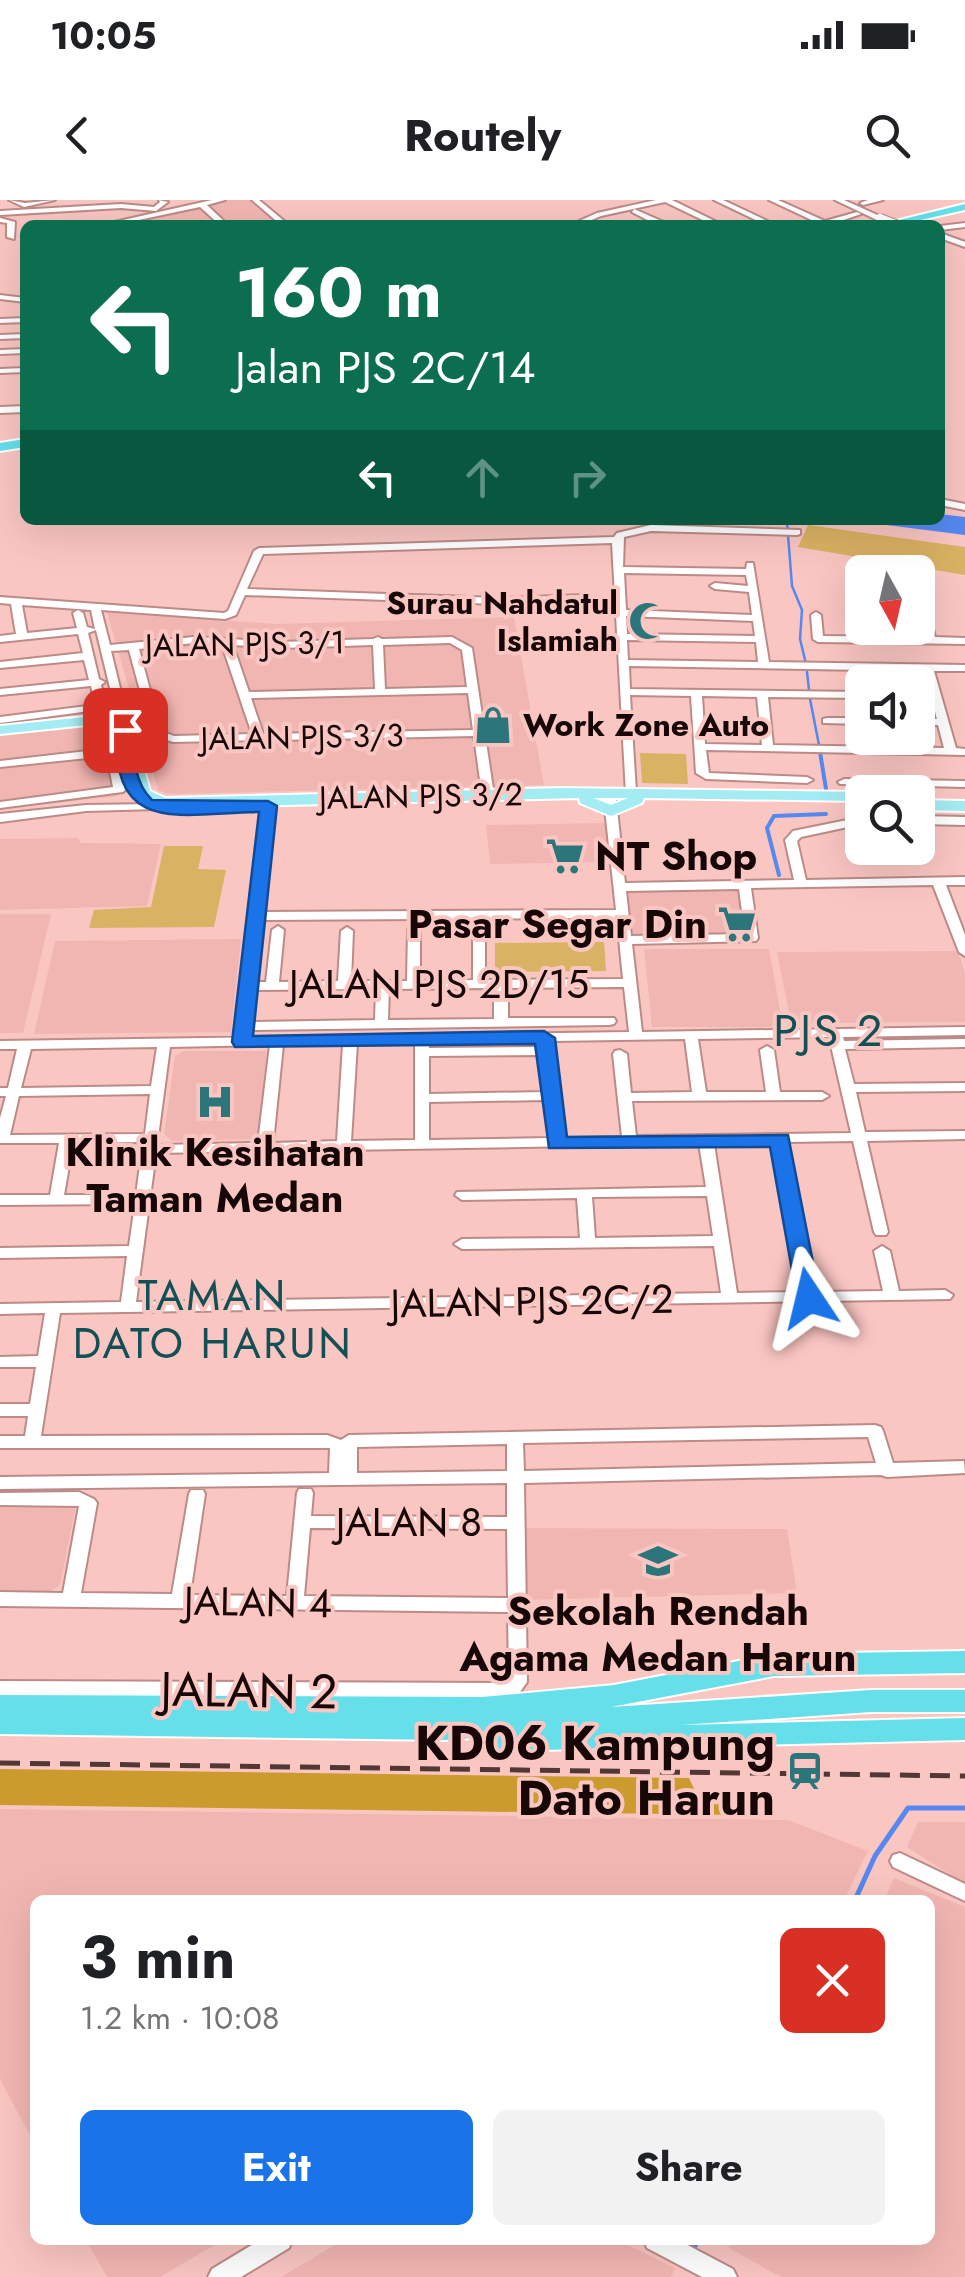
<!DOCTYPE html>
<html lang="en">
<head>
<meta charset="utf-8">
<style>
	:root { --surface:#fff; --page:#f2f2f2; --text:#202124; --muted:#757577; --accent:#1a73e8 }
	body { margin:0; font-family:Jost,sans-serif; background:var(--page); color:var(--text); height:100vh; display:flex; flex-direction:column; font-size:38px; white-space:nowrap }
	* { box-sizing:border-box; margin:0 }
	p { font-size:32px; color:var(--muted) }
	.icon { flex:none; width:55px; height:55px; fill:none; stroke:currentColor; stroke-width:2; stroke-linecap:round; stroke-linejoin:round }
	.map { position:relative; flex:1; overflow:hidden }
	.side { position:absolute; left:30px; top:1695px; width:905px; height:350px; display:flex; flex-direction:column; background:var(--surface); border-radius:15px; box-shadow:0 10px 40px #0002 }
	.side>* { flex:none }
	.hud { position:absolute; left:20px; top:20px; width:925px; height:305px; border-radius:15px; box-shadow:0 10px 40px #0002; background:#0b6e4f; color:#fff; overflow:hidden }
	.needle { width:65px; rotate:172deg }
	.fabs { position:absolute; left:845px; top:355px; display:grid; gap:20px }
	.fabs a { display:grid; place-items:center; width:90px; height:90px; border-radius:15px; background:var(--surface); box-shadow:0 10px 40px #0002; font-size:50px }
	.pin { position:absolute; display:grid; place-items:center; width:85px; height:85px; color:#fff; margin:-42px; border-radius:20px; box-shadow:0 5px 15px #0006 }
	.me { position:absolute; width:110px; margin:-55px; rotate:350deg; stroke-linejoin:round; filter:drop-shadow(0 0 8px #0008) }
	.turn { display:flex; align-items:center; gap:35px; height:210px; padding:0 50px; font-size:45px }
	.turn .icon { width:130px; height:130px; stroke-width:2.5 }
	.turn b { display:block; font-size:70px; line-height:85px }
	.lanes { display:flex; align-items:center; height:95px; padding:0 50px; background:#0003; justify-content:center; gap:50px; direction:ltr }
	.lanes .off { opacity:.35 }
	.round { display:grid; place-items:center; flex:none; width:105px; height:105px; border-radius:15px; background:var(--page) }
	.head { display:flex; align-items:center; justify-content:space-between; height:170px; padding:0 50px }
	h1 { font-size:60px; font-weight:700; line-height:75px }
	.primary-button { display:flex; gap:20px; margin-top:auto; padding:20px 50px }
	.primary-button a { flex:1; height:115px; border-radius:15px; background:var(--accent); color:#fff; font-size:40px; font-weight:700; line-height:115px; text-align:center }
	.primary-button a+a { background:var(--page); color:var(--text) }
	.status { display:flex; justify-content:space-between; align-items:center; height:70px; padding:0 50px; background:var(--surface); direction:ltr }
	.status svg { height:28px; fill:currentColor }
	header { display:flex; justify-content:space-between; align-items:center; height:130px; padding:0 50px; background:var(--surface); font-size:45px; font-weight:700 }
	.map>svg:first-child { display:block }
</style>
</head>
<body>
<div class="status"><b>10:05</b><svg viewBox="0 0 49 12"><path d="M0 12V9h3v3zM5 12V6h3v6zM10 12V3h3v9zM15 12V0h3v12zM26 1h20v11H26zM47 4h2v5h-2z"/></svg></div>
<header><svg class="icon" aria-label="back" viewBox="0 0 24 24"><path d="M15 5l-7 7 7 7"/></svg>Routely<svg class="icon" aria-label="search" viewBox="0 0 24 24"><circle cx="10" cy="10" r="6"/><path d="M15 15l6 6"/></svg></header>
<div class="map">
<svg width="965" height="2077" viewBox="0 0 965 2077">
	<rect width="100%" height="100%" fill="#fac6c2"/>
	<path fill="#f2b6b2" d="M 207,0 L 260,0 L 289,25 L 96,25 Z
		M 107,412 L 277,424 L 514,417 L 544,585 L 168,594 L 158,590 Z
		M 101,521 L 124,590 L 118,596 L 0,609 L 0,532 Z
		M 605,623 L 610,662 L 490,664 L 486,625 Z
		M 78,638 L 81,643 L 161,644 L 147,706 L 0,710 L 0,639 Z
		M 739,688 L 750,735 L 630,736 L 625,690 Z
		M 0,714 L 51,714 L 23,833 L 0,833 Z
		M 241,739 L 231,832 L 34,834 L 55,741 Z
		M 644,749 L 769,749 L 783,827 L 652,827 Z
		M 958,751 L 965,774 L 965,822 L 791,823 L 777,752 Z
		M 184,851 L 267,851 L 258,939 L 172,941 L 164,934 L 175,856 Z
		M 0,1305 L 76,1305 L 60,1385 L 48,1393 L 0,1393 Z
		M 524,1328 L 787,1329 L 797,1393 L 525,1400 Z
		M 0,1609 L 788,1620 L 868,1651 L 844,1700 L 35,1700 L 35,1945 L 0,1879 Z
		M 918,1622 L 965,1622 L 965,1684 L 907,1647 Z
		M 894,1678 L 965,1707 L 965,2077 L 781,2077 L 729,2048 L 733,2040 L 930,2040 L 930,1700 L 884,1700 Z
		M 86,2040 L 223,2040 L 160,2077 L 107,2077 Z
		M 343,2040 L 618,2040 L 675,2068 L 671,2077 L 281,2077 Z"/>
	<path fill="#dab263" d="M 808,325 L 965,347 L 965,375 L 798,347 Z
		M 640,553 L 686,554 L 688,584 L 642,583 Z
		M 164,646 L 203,646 L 198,669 L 226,670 L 214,727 L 89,728 L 94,710 L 151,707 Z
		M 604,742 L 606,771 L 495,772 L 495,743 Z"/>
	<path fill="#cb9b2e" d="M 0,1569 L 689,1578 L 696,1593 L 763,1593 L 740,1615 L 0,1605 Z"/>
	<path fill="#5688f0" d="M 940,314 L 965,317 L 965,335 L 847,320 L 940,320 Z"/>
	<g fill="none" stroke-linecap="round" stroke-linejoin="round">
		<path stroke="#5688f0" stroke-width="2.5" d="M 787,322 L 792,386 L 802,410 L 800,439 L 806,464
			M 807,472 L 809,490
			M 810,499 L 819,545"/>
		<path stroke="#5688f0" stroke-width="4" d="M 820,552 L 826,589
			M 779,675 L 767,628 L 774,616 L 826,614"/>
		<path stroke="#5688f0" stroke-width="5" d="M 855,1700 L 875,1656 L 908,1608 L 965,1608
			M 693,2050 L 698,2040"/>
		<g stroke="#bc8b88" stroke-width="4">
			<path id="minor" d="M 9,0 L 25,3 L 55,0 L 24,7 Z
				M 159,0 L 168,2 L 156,11 L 121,8 L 0,15 L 0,11 L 121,4 L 154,7 L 160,2 Z
				M 212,0 L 225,0 L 207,5 L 228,25 L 220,25 L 200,7 L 115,25 L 101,25 Z
				M 252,0 L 259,0 L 289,25 L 281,25 Z
				M 656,0 L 672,0 L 723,25 L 713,25 L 665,2 L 601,16 L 580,25 L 570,25 L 597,13 Z
				M 714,0 L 723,0 L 776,25 L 766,25 Z
				M 769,0 L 778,0 L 825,21 L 857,12 L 861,14 L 829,25 L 816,25 L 818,23 Z
				M 835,0 L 844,0 L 884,18 L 877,20 Z
				M 868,0 L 883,0 L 863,5 L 860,3 Z
				M 634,9 L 666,23 L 667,25 L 657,25 L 632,12 Z
				M 0,18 L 15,22 L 14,39 L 7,37 L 7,23 L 0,22 Z
				M 965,23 L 965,27 L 940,30 L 940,26 Z
				M 940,33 L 965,42 L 965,47 L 940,38 Z
				M 0,95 L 25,98 L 25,102 L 0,99 Z
				M 25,118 L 25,122 L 0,123 L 0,119 Z
				M 25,134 L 25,138 L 0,139 L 0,135 Z
				M 25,149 L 25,153 L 0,154 L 0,150 Z
				M 25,168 L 25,172 L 0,173 L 0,169 Z
				M 25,206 L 25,212 L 0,213 L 0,207 Z
				M 940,299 L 965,304 L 965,310 L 940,305 Z
				M 651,325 L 800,330 L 800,334 L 797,335 L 651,331 L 624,337 L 623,367 L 746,369 L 747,363 L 753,363 L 769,462 L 965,465 L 965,471 L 934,471 L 956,548 L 965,549 L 965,555 L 706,550 L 709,573 L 807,577 L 813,580 L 807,583 L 706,579 L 696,573 L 691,496 L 630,495 L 636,592 L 630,595 L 626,594 L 612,343 L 263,354 L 247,389 L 498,398 L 586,395 L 587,397 L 582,400 L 498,404 L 245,395 L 236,415 L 225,419 L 101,410 L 110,445 L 194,437 L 280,442 L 373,439 L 378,437 L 382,439 L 452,437 L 472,448 L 495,602 L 493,604 L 489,605 L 483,602 L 474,536 L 173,542 L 152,535 L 129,450 L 111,451 L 127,517 L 122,520 L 117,517 L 96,430 L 88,433 L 99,479 L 105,482 L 101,485 L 106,507 L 105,509 L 0,523 L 0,517 L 95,505 L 91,486 L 0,495 L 0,489 L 89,480 L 84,460 L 0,468 L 0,462 L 83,453 L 78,434 L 0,442 L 0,436 L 16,434 L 11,404 L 0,403 L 0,397 L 224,413 L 228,411 L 254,351 L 259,348 L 614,337 L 617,333 ZM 624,373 L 746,375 L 748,386 L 715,383 L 710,386 L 715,389 L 749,392 L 752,415 L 626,410 ZM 22,405 L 91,410 L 95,429 L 87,427 L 83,413 L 78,410 L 73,413 L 77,428 L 27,433 ZM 626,416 L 753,421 L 755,436 L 627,434 ZM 627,440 L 756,442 L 758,462 L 628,460 ZM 194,443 L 222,445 L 252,534 L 174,536 L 161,531 L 139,449 ZM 450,443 L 462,450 L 467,487 L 385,489 L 383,445 ZM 233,445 L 280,448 L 373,445 L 375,489 L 249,492 ZM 629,466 L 924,471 L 937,519 L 918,519 L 918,525 L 938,525 L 944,548 L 773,545 L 768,497 L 862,498 L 862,492 L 630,489 ZM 468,493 L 473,530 L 263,534 L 251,498 ZM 702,496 L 757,497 L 762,545 L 705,544 Z
				M 816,412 L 821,415 L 823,436 L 925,437 L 920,417 L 925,414 L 930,417 L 935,437 L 965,438 L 965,444 L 818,442 L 813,439 L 811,415 Z
				M 105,516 L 110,519 L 116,548 L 126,551 L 118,555 L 125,590 L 123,592 L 0,608 L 0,602 L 113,587 L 107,556 L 0,567 L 0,561 L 105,549 L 100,519 Z
				M 827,518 L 862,518 L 862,524 L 823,523 L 823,519 Z
				M 844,579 L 965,581 L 965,587 L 840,584 L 838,582 Z
				M 610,597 L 616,600 L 625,683 L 794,680 L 785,640 L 793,631 L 862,617 L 862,624 L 801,637 L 797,641 L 806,680 L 965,677 L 965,685 L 946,685 L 965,735 L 965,756 L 959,752 L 933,685 L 751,688 L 758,738 L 756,741 L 632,744 L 642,832 L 965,827 L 965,835 L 843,837 L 844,841 L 965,839 L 965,847 L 845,849 L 854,884 L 965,883 L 965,891 L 856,892 L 865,932 L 965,931 L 965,939 L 867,941 L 888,1032 L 886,1035 L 876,1035 L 874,1032 L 853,941 L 788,942 L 816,1092 L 883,1091 L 874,1051 L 882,1046 L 890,1051 L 899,1091 L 945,1090 L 953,1095 L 950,1099 L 60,1113 L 41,1236 L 327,1235 L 341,1240 L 349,1235 L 875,1225 L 881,1227 L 883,1231 L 893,1263 L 964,1261 L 965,1273 L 887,1277 L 881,1275 L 524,1283 L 527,1482 L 518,1495 L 511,1497 L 0,1495 L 0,1481 L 506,1483 L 509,1480 L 508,1412 L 0,1406 L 0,1392 L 63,1393 L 79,1306 L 0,1305 L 0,1293 L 79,1292 L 94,1299 L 97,1303 L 81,1393 L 172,1394 L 189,1294 L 191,1290 L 203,1290 L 205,1294 L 190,1395 L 287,1396 L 297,1293 L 299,1289 L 311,1289 L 313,1293 L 311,1316 L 507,1317 L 507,1283 L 0,1289 L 0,1277 L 329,1273 L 330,1248 L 0,1248 L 0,1236 L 25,1236 L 28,1216 L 0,1216 L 0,1204 L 30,1204 L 36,1167 L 0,1167 L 0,1157 L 38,1156 L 45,1113 L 0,1114 L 0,1104 L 121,1102 L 127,1056 L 0,1058 L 0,1048 L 129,1046 L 135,1004 L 0,1005 L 0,995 L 50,995 L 59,943 L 0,943 L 0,918 L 6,896 L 0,896 L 0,888 L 8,888 L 17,849 L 0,849 L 0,841 L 629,832 L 624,787 L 508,788 L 508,818 L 614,818 L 616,821 L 614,824 L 609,825 L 250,830 L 248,836 L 243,837 L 236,833 L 264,604 L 272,604 L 274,606 L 263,712 L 616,710 L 604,600 ZM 739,689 L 745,734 L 631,736 L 626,691 ZM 617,718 L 623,779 L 485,780 L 485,730 L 479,726 L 473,730 L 473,780 L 420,781 L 420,729 L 414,725 L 408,729 L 407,781 L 351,781 L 353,731 L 347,727 L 341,731 L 338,781 L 279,782 L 284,730 L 278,726 L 272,730 L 266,782 L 255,782 L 262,720 ZM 494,788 L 494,819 L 388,820 L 389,789 ZM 376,789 L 375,820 L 251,822 L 254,790 ZM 829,837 L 851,933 L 636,936 L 632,901 L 822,900 L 829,896 L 822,892 L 780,892 L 774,850 L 767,846 L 760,850 L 766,892 L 706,892 L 698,839 ZM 685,839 L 692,892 L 631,893 L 627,854 L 620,850 L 615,851 L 613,854 L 622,937 L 563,938 L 552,841 ZM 538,841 L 539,847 L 429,848 L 429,843 ZM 415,843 L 415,940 L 351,941 L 357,844 ZM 343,844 L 337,941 L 273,943 L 283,845 ZM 270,845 L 258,943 L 157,945 L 170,847 ZM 157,847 L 151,886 L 21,888 L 31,849 ZM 540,855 L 544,892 L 429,894 L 429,856 ZM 150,894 L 145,934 L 10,935 L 19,896 ZM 545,900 L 549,938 L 429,940 L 429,902 ZM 143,942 L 136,995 L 64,995 L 73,943 ZM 773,943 L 800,1092 L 737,1093 L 714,944 ZM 699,944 L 706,987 L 457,992 L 455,995 L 462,1000 L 577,998 L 580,1038 L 462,1039 L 454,1044 L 462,1049 L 714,1046 L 721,1093 L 136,1102 L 156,953 ZM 707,996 L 713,1036 L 595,1038 L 592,997 ZM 868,1237 L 876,1263 L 524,1271 L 523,1243 ZM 507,1244 L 507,1271 L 357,1273 L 357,1247 ZM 310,1328 L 507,1329 L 508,1398 L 304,1396 Z
				M 154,604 L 160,607 L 158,609 L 86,611 L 0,622 L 0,614 L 86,605 Z
				M 918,616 L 965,617 L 965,625 L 918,624 Z
				M 900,1653 L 965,1684 L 965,1701 L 893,1667 L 890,1661 L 893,1655 Z
				M 260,2040 L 292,2040 L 289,2048 L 241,2077 L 208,2077 L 212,2069 Z
				M 644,2040 L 678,2040 L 733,2069 L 737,2077 L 702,2077 L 647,2048 Z"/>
		</g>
		<g stroke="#fff" stroke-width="4">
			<path id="major" d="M 122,513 L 129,517 L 150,591 L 165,598 L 561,588 L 867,592 L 862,592 L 862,601 L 644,598 L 642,603 L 611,616 L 580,603 L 579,598 L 162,608 L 135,593 L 116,522 L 0,534 L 0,526 ZM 593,598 L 628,598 L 611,605 Z
				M 918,600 L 965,601 L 965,611 L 918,610 Z"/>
		</g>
		<g stroke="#fff" stroke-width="4">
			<path id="highway" d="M 965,4 L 965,10 L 898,25 L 879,25 Z
				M 25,239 L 25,247 L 0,251 L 0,243 Z
				M 965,1451 L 965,1473 L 774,1476 L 611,1507 L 871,1490 L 965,1490 L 965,1512 L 871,1512 L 681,1525 L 965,1518 L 965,1540 L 499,1551 L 489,1548 L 486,1537 L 446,1540 L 0,1534 L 0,1495 L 482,1497 L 614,1485 L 774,1454 Z"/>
		</g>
		<use href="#minor" fill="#fff" fill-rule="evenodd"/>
		<use href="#major" fill="#a3ecf3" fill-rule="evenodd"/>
		<use href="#highway" fill="#65e0eb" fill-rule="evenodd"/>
		<path stroke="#513836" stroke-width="5" stroke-dasharray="20 10" stroke-linecap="butt" d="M 0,1563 L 965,1576"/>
		<g stroke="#bc8b88" stroke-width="10" stroke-linecap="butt">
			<path id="minor-bridge" d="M 880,18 L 898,25"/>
		</g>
		<use href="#minor-bridge" stroke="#fff" stroke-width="8"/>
	</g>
	<path fill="#1a73e8" stroke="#114b97" stroke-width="2.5" d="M 125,525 L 134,530 C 133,555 134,583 152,600 L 268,601 L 277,606 L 253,836 L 544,831 L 555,838 L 567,937 L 788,935 L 820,1098 L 817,1103 L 800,1103 L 797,1098 L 770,947 L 549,948 L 535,844 L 235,847 L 232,842 L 259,612 C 182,613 111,637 117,530 Z"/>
	<defs>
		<g id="mosque-bare" transform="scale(3)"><path d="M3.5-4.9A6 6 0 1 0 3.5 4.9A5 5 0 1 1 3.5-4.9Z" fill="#2c757b" stroke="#fac6c2" stroke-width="2.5" paint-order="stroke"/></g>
		<g id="shop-bare" transform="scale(3)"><path d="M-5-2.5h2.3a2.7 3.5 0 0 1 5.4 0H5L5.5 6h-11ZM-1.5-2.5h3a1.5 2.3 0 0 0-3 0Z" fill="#2c757b" stroke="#fac6c2" stroke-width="2.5" paint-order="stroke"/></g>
		<g id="supermarket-bare" transform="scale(3)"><path d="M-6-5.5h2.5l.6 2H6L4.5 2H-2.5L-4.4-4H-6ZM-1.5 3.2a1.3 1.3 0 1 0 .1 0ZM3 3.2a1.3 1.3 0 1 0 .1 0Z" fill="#2c757b" stroke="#fac6c2" stroke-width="2.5" paint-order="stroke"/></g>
		<g id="hospital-bare" transform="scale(3)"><path d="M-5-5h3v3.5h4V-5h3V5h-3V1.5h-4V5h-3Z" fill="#2c757b" stroke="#fac6c2" stroke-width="2.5" paint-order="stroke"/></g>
		<g id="school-bare" transform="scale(3)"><path d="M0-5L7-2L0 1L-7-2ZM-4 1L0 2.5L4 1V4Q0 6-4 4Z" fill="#2c757b" stroke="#fac6c2" stroke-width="2.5" paint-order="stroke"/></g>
		<g id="station-bare" transform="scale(3)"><path d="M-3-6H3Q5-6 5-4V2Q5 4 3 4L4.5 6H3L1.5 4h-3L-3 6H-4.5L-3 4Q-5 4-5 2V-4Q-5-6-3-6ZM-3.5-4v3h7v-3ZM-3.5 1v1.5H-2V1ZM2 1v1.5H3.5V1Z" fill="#2c757b" stroke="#fac6c2" stroke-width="2.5" paint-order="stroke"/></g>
	</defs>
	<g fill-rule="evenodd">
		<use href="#mosque-bare" x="648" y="421"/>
		<use href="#shop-bare" x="493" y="525"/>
		<use href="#supermarket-bare" x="565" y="656"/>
		<use href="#supermarket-bare" x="737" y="724"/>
		<use href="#hospital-bare" x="215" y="902"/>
		<use href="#school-bare" x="658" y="1361"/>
		<use href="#station-bare" x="805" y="1571"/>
	</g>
	<g text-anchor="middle" stroke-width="8" stroke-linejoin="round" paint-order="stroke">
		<g font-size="32" font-weight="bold" fill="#170706" stroke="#fac6c2" text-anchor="end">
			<text x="618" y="414">Surau Nahdatul<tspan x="618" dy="37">Islamiah</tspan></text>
			<text x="523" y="536" text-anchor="start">Work Zone Auto</text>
		</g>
		<g font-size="32" fill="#170706" stroke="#fac6c2">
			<text transform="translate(245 444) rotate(-1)" y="11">JALAN PJS 3/1</text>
			<text transform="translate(302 537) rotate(-1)" y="11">JALAN PJS 3/3</text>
			<text transform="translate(421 596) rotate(-1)" y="11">JALAN PJS 3/2</text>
		</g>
		<g font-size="40" font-weight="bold" fill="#170706" stroke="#fac6c2">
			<text x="595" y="670" text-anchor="start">NT Shop</text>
			<text x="707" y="738" text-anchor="end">Pasar Segar Din</text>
			<text x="215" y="966">Klinik Kesihatan<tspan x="215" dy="46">Taman Medan</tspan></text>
			<text x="658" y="1425">Sekolah Rendah<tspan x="658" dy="46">Agama Medan Harun</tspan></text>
		</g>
		<g font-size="40" fill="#170706" stroke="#fac6c2">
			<text x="439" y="798">JALAN PJS 2D/15</text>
			<text transform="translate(532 1101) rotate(-1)" y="14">JALAN PJS 2C/2</text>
			<text x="409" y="1336">JALAN 8</text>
			<text transform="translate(258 1402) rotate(1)" y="14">JALAN 4</text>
		</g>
		<g font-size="42" letter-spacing="2.5" fill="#135055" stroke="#fac6c2">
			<text x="213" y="1110">TAMAN<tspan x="213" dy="48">DATO HARUN</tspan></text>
		</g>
		<g font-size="45" letter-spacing="2.5" fill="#135055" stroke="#fac6c2">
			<text x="829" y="846">PJS 2</text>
		</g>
		<g font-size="48" fill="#170706" stroke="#fac6c2">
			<text transform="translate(249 1490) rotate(1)" y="17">JALAN 2</text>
		</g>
		<g font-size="48" font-weight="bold" fill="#170706" stroke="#fac6c2" text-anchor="end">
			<text x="775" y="1560">KD06 Kampung<tspan x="775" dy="55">Dato Harun</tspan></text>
		</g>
	</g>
</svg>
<div class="fabs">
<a><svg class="needle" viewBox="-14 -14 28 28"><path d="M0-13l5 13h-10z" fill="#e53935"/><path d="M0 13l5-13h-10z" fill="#757577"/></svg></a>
<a><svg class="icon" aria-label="sound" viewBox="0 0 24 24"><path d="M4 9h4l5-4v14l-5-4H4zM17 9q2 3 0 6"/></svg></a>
<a><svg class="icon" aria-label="search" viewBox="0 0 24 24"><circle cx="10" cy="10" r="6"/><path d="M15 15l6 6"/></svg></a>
</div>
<div class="pin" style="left:125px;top:530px;background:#d93025"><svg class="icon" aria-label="arrive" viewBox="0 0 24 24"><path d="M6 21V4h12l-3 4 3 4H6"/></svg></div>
<svg class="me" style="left:809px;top:1098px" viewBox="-20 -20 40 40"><path d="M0-17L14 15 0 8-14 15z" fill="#1a73e8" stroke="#fff" stroke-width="4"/></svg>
<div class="hud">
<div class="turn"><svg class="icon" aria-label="left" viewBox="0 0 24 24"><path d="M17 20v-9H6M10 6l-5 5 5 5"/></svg><div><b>160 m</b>Jalan PJS 2C/14</div></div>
<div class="lanes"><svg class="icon" aria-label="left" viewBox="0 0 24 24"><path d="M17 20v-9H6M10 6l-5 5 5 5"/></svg><svg class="icon off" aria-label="ahead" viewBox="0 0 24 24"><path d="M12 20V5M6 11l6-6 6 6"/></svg><svg class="icon off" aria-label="right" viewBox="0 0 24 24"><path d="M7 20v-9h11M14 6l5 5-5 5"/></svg></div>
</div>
<section class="side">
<div class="head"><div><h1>3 min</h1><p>1.2 km · 10:08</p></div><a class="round" style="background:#d93025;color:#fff"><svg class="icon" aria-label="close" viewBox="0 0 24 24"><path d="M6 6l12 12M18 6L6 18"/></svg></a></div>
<div class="primary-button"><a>Exit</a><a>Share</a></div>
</section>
</div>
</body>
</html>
